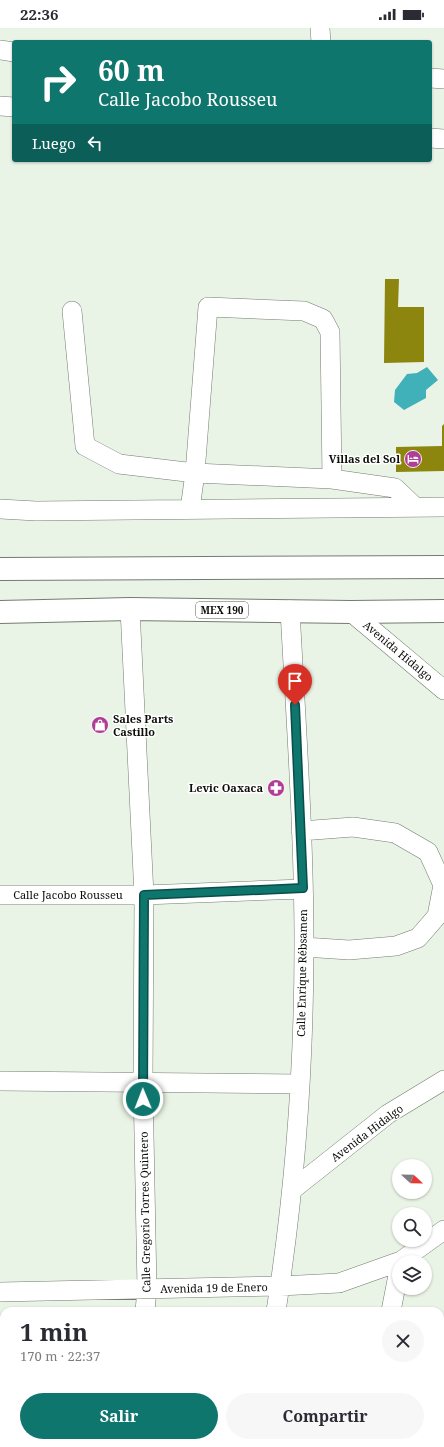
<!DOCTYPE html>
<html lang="es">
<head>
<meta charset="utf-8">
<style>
	:root { --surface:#fff; --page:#f7f7f7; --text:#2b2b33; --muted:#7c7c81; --accent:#0f766e }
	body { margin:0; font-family:"Noto Serif",serif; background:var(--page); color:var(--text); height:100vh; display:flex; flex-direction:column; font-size:15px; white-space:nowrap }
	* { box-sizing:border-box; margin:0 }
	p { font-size:13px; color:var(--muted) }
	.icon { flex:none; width:22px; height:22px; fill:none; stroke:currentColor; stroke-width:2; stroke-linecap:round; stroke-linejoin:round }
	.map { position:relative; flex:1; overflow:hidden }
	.sheet { position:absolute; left:0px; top:1279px; width:444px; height:140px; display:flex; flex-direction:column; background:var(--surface); border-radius:12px 12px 0 0; box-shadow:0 1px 3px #0004 }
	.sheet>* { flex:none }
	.banner { position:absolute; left:12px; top:12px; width:420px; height:122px; border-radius:4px; box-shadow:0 1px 3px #0004; background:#0f766e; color:#fff; overflow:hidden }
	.needle { width:26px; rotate:112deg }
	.controls { position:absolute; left:392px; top:1131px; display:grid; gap:8px }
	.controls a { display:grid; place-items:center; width:40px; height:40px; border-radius:50%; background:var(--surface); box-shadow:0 1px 3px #0004; font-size:20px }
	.pin { position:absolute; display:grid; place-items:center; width:34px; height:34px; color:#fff; margin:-41px -17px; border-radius:50% 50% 50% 0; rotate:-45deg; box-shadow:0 0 4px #0007 }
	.pin .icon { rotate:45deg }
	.me { position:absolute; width:44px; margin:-22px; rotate:359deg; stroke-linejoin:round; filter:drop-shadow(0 0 3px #0008) }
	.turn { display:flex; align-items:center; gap:14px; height:84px; padding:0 20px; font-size:18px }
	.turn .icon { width:52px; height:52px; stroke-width:2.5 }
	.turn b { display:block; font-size:28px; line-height:34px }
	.then { display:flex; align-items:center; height:38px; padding:0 20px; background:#0003; gap:8px; font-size:15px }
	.round { display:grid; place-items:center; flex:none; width:42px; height:42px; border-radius:21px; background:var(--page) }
	.summary { display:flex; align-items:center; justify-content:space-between; height:68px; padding:0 20px }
	h1 { font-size:24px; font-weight:700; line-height:30px }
	.action { display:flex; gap:8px; margin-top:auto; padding:8px 20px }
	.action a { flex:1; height:46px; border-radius:24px; background:var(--accent); color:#fff; font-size:16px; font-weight:700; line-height:46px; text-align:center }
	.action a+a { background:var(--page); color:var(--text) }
	.status { display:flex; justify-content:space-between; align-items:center; height:28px; padding:0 20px; background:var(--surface); direction:ltr }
	.status svg { height:11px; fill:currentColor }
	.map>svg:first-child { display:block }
</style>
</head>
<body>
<div class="status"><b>22:36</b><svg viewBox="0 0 49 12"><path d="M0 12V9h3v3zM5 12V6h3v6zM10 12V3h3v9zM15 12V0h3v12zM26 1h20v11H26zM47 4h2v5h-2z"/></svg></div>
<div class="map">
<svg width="444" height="1419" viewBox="0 0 444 1419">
	<rect width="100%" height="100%" fill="#eaf4e6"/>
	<path fill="#40b1b8" d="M 427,339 L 438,352 L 426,362 L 426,370 L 404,382 L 394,374 L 395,362 L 407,346 L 417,345 Z"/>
	<path fill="#8c850e" d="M 385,251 L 399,251 L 398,279 L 424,279 L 424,334 L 384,335 Z
		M 444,396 L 444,443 L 396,444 L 396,419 L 442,418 L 442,398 Z"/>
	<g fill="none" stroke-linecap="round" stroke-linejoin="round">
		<g stroke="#737c6f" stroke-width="20">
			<path id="minor" d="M 320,0 L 321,14
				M 0,22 L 14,24
				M 430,50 L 444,51
				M 0,78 L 14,79
				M 430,110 L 444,111
				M 72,283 L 85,418 L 119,436 L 195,445 L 332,451
				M 0,481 L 36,483 L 444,479
				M 190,481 L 195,445 L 208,279 L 304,283 L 323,291 L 330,304 L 332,451 L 395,460 L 414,478
				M 130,581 L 144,867 L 143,1055 L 147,1261 L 145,1283
				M 351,584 L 444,662
				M 301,803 L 353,799 L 395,805 L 428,824 L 443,857 L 437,888 L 418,910 L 396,918 L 349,922 L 304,919
				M 0,867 L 144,867 L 303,861
				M 0,1053 L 300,1056
				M 292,1162 L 388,1086 L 444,1052
				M 0,1264 L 280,1258 L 339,1255 L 401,1233 L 444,1202
				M 276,1283 C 295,1162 304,1039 304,917 C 304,806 296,694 290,582
				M 391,1283 L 399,1242
				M 132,1419 L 132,1415
				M 255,1419 L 256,1415
				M 362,1419 L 363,1415"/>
		</g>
		<g stroke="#737c6f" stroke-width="24">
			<path id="trunk" d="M 0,541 L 444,539
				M 0,584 L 130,581 L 351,584 L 444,583"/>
		</g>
		<use href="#minor" stroke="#fff" stroke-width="19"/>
		<use href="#trunk" stroke="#fff" stroke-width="22"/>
	</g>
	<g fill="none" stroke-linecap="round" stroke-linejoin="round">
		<g stroke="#0a4d48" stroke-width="10">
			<path id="route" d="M 143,1071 L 144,867 L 303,860 L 295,677"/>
		</g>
		<use href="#route" stroke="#0f766e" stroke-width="7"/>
	</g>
	<defs>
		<g id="hotel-disc" transform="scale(0.9)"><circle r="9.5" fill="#b03d96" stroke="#fff"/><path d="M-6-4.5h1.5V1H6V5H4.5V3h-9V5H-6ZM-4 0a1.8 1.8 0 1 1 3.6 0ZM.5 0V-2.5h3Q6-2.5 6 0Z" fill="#fff"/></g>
		<g id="shop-disc" transform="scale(0.9)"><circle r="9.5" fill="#b03d96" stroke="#fff"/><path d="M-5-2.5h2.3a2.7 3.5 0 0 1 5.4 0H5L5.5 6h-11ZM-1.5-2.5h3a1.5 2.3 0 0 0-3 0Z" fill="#fff"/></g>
		<g id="pharmacy-disc" transform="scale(0.9)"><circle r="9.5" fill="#b03d96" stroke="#fff"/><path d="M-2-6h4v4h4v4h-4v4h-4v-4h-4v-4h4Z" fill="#fff"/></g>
	</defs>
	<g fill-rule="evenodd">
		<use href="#hotel-disc" x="413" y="431"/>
		<use href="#shop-disc" x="100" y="697"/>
		<use href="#pharmacy-disc" x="276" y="760"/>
	</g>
	<g text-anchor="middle" stroke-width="3" stroke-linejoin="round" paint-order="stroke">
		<rect fill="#fff" stroke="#545652" stroke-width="1" x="196" y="574" width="52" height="16" rx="3"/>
		<g font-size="10" font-weight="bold" fill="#0a0d08">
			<text x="222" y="586">MEX 190</text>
		</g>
		<g font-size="11" font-weight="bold" fill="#0a0d08" stroke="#fff" text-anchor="end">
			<text x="400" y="435">Villas del Sol</text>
			<text x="113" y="695" text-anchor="start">Sales Parts<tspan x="113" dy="13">Castillo</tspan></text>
			<text x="263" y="764">Levic Oaxaca</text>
		</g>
		<g font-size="11" fill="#0a0d08" stroke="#fff">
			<text transform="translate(398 623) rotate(40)" y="4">Avenida Hidalgo</text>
			<text x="68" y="871">Calle Jacobo Rousseu</text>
			<text transform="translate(302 945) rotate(-89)" y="4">Calle Enrique Rébsamen</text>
			<text transform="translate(367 1105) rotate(-37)" y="4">Avenida Hidalgo</text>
			<text transform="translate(145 1184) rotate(-91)" y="4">Calle Gregorio Torres Quintero</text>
			<text transform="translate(214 1260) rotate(-1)" y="4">Avenida 19 de Enero</text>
		</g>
	</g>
</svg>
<div class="controls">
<a><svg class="needle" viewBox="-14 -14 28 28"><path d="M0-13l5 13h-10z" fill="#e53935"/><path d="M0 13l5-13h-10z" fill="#7c7c81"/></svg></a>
<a><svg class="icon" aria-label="search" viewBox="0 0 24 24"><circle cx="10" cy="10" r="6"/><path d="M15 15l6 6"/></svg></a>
<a><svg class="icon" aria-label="layers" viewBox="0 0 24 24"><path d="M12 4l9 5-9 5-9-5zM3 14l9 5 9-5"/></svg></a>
</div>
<div class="pin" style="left:295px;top:677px;background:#d93025"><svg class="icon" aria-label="arrive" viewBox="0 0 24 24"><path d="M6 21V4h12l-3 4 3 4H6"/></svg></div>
<svg class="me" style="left:143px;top:1071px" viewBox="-20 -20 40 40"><circle r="17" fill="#0f766e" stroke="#fff" stroke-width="3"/><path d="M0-11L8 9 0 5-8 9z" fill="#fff"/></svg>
<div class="banner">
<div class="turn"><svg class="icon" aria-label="right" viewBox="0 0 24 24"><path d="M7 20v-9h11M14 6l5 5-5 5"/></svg><div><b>60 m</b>Calle Jacobo Rousseu</div></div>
<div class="then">Luego<svg class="icon" aria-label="left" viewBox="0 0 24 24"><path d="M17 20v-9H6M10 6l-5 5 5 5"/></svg></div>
</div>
<section class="sheet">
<div class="summary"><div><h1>1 min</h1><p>170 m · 22:37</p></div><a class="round"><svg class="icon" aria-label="close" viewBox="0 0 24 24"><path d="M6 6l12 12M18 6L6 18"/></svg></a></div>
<div class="action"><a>Salir</a><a>Compartir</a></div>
</section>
</div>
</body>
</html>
